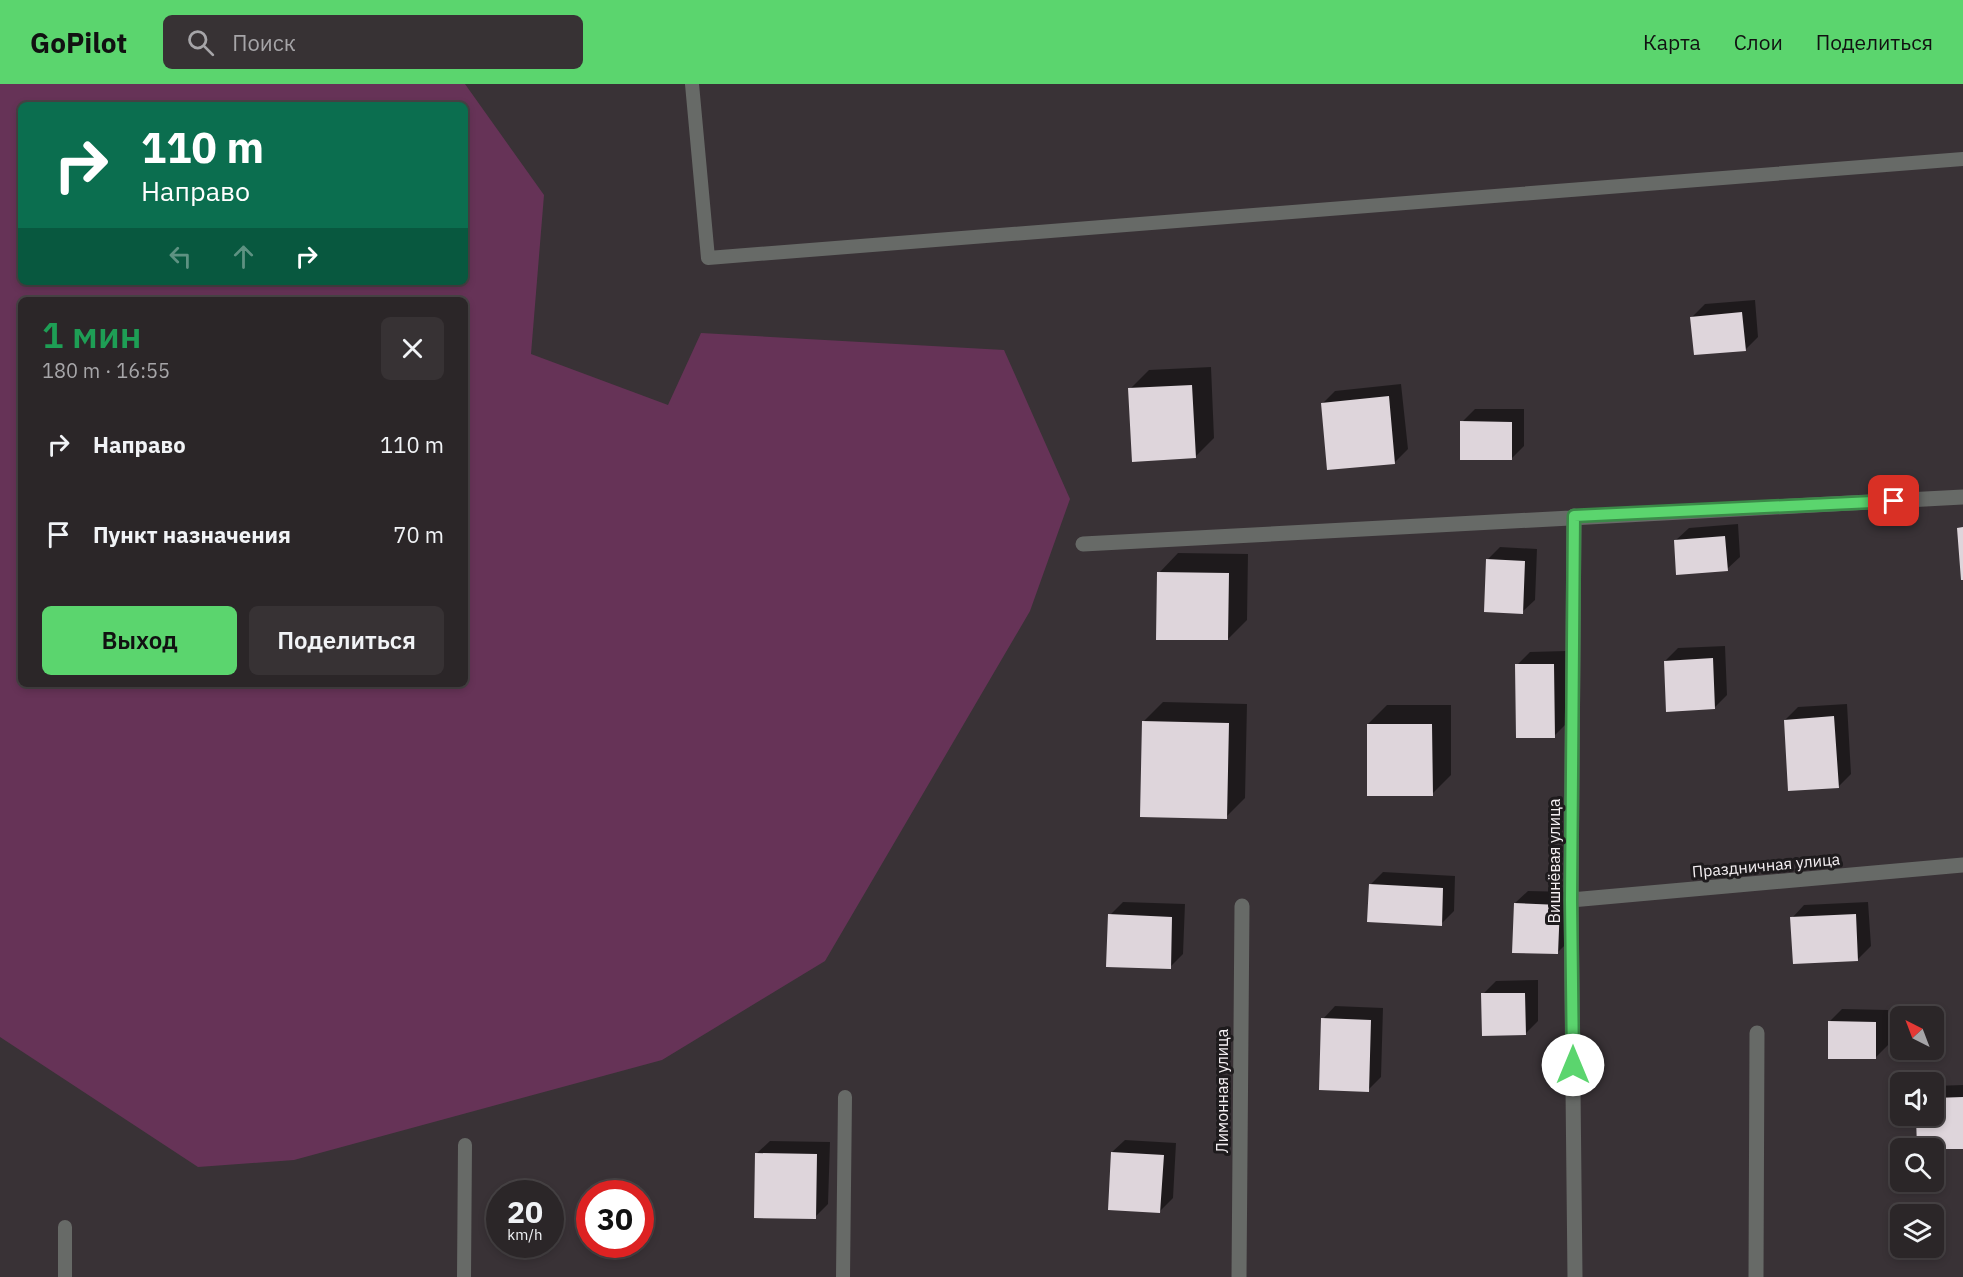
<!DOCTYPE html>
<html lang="ru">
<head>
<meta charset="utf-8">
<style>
	:root { --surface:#2b2628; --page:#373234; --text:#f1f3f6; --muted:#a6a5a8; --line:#474345; --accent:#5bd56e }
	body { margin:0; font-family:"IBM Plex Sans",sans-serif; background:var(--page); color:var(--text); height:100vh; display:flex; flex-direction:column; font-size:22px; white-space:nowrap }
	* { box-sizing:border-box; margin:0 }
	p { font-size:20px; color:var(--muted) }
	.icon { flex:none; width:33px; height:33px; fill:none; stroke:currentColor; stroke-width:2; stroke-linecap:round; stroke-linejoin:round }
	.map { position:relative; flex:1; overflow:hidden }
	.drawer { position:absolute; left:18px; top:213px; width:450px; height:390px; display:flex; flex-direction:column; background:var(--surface); border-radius:9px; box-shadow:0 3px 9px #0003,0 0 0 2px var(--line) }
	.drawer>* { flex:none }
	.top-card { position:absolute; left:18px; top:18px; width:450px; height:183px; border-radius:9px; box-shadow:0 3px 9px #0003,0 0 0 2px var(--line); background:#0b6e4f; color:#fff; overflow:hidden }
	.needle { width:39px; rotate:318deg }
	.controls { position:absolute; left:1890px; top:922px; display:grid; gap:12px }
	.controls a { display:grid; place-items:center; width:54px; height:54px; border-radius:9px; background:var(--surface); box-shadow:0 3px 9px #0003,0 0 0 2px var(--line); font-size:30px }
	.speed { position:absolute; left:486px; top:1096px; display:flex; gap:12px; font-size:30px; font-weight:700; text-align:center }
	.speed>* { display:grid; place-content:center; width:78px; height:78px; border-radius:50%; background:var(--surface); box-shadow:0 3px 9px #0003,0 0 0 2px var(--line); line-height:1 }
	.speed small { font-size:15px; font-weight:400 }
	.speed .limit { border:9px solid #d22; background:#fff; color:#111 }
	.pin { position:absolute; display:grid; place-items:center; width:51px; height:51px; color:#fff; margin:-26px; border-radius:12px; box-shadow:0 3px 9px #0006 }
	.me { position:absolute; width:66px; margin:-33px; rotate:0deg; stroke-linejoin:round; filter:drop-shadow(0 0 4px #0008) }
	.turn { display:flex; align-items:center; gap:21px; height:126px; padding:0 24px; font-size:27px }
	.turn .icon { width:78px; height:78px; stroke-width:2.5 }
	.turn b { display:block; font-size:42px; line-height:51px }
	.lanes { display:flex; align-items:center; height:57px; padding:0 24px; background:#0003; justify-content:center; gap:30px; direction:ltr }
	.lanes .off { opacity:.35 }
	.round { display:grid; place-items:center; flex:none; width:63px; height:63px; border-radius:9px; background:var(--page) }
	.head { display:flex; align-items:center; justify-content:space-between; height:102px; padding:0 24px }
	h1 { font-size:36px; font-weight:600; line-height:45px; color:#1e9e55 }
	.cta { display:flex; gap:12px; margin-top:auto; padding:12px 24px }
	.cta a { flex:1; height:69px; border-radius:9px; background:var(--accent); color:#111; font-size:24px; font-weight:600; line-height:69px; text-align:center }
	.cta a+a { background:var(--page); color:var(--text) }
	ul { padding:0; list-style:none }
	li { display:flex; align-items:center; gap:18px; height:90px; padding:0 24px }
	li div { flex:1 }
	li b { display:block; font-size:22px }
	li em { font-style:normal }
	header { display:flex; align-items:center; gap:36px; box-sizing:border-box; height:84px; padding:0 30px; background:var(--accent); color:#111 }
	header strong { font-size:28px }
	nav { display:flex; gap:33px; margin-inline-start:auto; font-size:21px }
	.search { width:420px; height:54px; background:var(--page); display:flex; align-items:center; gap:15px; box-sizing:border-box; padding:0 21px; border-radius:9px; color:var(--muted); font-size:22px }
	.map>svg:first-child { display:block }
</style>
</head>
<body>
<header>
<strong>GoPilot</strong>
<div class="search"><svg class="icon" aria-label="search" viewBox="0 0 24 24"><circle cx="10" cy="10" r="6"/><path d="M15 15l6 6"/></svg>Поиск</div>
<nav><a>Карта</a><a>Слои</a><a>Поделиться</a></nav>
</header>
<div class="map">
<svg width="1963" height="1193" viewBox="0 0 1963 1193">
	<rect width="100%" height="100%" fill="#393236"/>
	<path fill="#663357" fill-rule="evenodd" d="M 0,0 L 465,0 L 544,111 L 531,270 L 668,321 L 701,249 L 1004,266 L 1070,415 L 1030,527 L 825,877 L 662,976 L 294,1076 L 198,1083 L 0,953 ZM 21,21 L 465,21 L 465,198 L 21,198 ZM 21,216 L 465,216 L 465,600 L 21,600 Z"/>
	<path fill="#0007" d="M 1755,216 L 1758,253 L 1745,266 L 1692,233 L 1705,220 Z
		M 1211,283 L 1214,354 L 1195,373 L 1130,305 L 1149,286 Z
		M 1401,300 L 1408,365 L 1395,378 L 1322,320 L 1335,307 Z
		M 1475,325 L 1524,325 L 1524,362 L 1511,375 L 1462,338 Z
		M 1738,440 L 1740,473 L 1727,485 L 1676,456 L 1689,444 Z
		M 1500,463 L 1537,465 L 1535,516 L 1522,528 L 1487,476 Z
		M 1178,469 L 1248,470 L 1247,536 L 1228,555 L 1159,489 Z
		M 1725,562 L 1727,611 L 1714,624 L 1665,577 L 1678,564 Z
		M 1566,567 L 1567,639 L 1554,652 L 1517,581 L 1530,568 Z
		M 1163,618 L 1247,620 L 1245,714 L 1226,733 L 1144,637 Z
		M 1847,620 L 1851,690 L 1838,703 L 1785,636 L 1798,623 Z
		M 1387,621 L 1451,621 L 1451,691 L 1432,710 L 1368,640 Z
		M 1383,788 L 1455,792 L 1454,827 L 1441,840 L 1370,801 Z
		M 1528,807 L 1572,808 L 1570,856 L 1557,869 L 1515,819 Z
		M 1123,818 L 1185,820 L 1183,870 L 1170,883 L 1110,831 Z
		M 1868,818 L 1871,862 L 1858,875 L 1792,834 L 1804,821 Z
		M 1538,896 L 1538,937 L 1525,950 L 1483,910 L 1496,897 Z
		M 1335,922 L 1383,924 L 1381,993 L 1368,1006 L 1323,935 Z
		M 1842,925 L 1888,926 L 1888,961 L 1875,974 L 1829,938 Z
		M 1963,1001 L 1963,1063 L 1918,1032 L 1934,1032 L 1934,1002 Z
		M 1125,1056 L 1176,1059 L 1173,1114 L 1160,1127 L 1112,1068 Z
		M 770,1057 L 830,1058 L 828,1120 L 815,1133 L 757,1069 Z"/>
	<path fill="#ded5db" d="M 1742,228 L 1746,267 L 1694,271 L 1690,233 Z
		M 1192,301 L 1196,374 L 1132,378 L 1128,304 Z
		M 1389,312 L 1395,380 L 1327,386 L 1321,319 Z
		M 1460,337 L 1512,338 L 1512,376 L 1460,376 Z
		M 1963,443 L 1963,496 L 1961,496 L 1957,444 Z
		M 1725,452 L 1728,487 L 1676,491 L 1674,456 Z
		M 1486,475 L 1525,477 L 1523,530 L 1484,528 Z
		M 1157,488 L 1229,489 L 1228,556 L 1156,556 Z
		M 1713,574 L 1715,625 L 1666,628 L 1664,577 Z
		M 1515,580 L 1554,580 L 1555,654 L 1516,654 Z
		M 1834,632 L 1839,704 L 1788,707 L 1784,636 Z
		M 1142,637 L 1229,639 L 1227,735 L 1140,733 Z
		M 1367,640 L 1432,640 L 1433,712 L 1367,712 Z
		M 1369,800 L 1443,804 L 1442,842 L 1367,838 Z
		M 1514,819 L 1560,821 L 1558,870 L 1512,869 Z
		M 1108,830 L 1172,833 L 1171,885 L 1106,883 Z
		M 1856,830 L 1858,877 L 1793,880 L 1790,833 Z
		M 1481,909 L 1525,909 L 1526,951 L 1482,952 Z
		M 1321,934 L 1371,936 L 1369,1008 L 1319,1006 Z
		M 1828,937 L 1876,938 L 1876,975 L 1828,975 Z
		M 1963,1013 L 1963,1065 L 1917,1065 L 1916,1032 L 1934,1032 L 1934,1014 Z
		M 1111,1068 L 1164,1071 L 1160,1129 L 1108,1126 Z
		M 755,1069 L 817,1070 L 816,1135 L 754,1134 Z"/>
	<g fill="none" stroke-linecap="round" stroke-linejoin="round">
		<path stroke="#676a67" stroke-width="14" d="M 692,0 L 708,174 L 1963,75
			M 65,1193 L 65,1143
			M 464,1193 L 465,1061
			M 843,1193 L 845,1013"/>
		<path stroke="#676a67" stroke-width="15" d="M 1574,432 L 1571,816 L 1575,1193
			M 1083,460 L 1963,413
			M 1571,816 L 1963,781
			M 1239,1193 L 1242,822
			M 1756,1193 L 1757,949"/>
	</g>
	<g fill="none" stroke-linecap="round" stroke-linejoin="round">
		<g stroke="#3b8a48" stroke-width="15">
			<path id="route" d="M 1573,981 L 1571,816 L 1574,432 L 1894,417"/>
		</g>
		<use href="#route" stroke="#5bd56e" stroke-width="10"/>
	</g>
	<g text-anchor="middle" stroke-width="6" stroke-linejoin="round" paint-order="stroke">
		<g font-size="16" fill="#f4eff2" stroke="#1e1b1d">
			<text transform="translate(1554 777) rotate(-90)" y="6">Вишнёвая улица</text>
			<text transform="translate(1766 781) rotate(-5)" y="6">Праздничная улица</text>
			<text transform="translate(1222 1007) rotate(-90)" y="6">Лимонная улица</text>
		</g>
	</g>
</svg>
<div class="controls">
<a><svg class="needle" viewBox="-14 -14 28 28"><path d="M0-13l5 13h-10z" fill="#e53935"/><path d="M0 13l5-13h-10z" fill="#a6a5a8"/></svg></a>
<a><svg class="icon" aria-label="sound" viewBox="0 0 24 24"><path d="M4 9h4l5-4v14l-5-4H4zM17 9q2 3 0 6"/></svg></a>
<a><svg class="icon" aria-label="search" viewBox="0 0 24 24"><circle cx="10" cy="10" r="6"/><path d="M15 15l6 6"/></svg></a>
<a><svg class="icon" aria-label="layers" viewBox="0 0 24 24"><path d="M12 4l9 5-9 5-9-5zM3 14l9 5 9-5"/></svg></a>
</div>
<div class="speed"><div>20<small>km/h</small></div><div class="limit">30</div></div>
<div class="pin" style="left:1894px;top:417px;background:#d93025"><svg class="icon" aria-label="arrive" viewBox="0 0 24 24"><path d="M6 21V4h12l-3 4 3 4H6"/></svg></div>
<svg class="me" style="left:1573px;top:981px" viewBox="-20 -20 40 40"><circle r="19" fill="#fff"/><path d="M0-13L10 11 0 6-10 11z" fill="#5bd56e"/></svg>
<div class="top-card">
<div class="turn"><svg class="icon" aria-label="right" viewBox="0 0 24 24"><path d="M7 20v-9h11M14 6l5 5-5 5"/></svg><div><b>110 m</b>Направо</div></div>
<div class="lanes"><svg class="icon off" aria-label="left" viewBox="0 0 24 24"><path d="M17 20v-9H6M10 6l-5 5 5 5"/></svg><svg class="icon off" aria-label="ahead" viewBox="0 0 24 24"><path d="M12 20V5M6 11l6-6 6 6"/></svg><svg class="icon" aria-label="right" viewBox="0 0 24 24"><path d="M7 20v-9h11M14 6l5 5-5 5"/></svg></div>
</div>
<section class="drawer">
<div class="head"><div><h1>1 мин</h1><p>180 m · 16:55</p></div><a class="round"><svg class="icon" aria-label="close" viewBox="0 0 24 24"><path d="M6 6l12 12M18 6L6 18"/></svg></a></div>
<ul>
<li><svg class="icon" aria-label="right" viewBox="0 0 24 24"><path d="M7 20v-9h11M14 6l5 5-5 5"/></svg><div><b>Направо</b></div><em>110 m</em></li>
<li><svg class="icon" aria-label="arrive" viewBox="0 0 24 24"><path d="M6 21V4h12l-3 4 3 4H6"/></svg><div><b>Пункт назначения</b></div><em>70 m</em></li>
</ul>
<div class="cta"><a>Выход</a><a>Поделиться</a></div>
</section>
</div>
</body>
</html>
